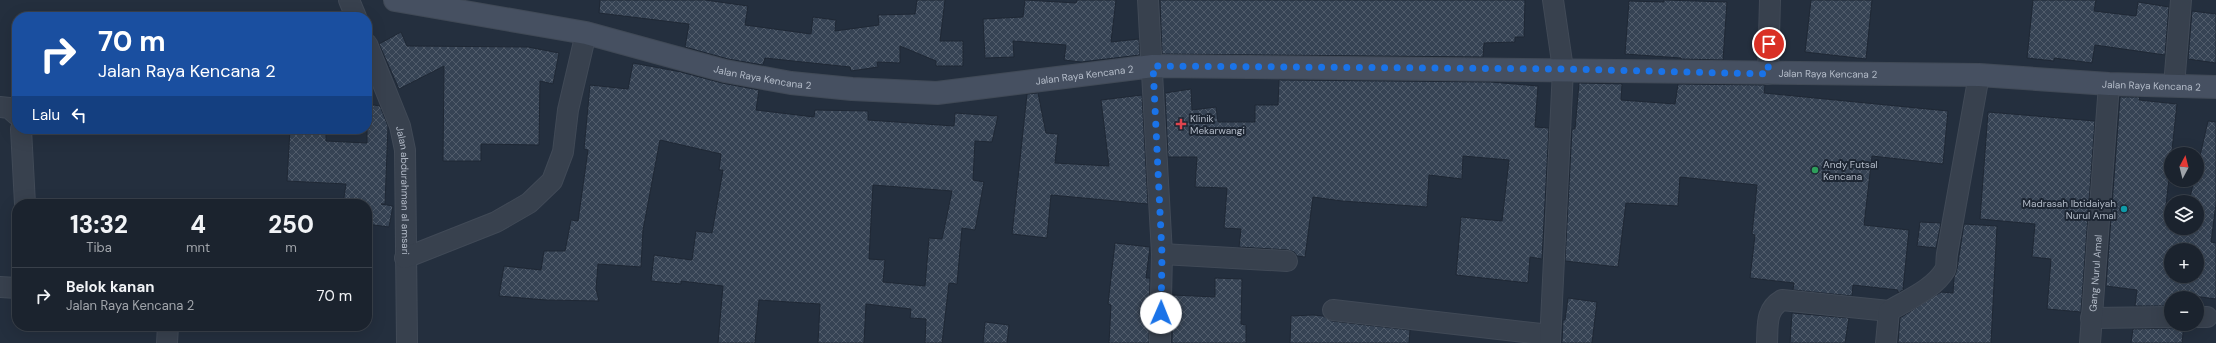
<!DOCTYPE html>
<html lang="id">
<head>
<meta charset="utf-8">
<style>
	:root { --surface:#1b232e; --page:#282f3a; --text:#f1f3f6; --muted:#a0a4aa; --line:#39404a }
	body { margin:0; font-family:"DM Sans",sans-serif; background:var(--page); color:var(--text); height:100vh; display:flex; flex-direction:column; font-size:15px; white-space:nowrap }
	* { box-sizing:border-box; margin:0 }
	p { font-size:13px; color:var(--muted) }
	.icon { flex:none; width:22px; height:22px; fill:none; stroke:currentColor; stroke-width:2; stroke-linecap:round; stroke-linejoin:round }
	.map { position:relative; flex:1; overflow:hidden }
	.panel { position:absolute; left:12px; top:199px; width:360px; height:132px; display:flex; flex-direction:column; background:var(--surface); border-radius:16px; box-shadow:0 4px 16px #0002,0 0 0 1px var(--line) }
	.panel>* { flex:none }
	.top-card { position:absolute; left:12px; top:12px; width:360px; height:122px; border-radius:16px; box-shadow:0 4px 16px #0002,0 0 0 1px var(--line); background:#1a4fa0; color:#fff; overflow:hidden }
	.needle { width:26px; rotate:7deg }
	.tools { position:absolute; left:2164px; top:147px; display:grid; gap:8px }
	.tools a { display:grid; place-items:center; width:40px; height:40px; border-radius:50%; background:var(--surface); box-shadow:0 4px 16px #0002,0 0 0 1px var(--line); font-size:20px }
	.pin { position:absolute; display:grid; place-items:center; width:34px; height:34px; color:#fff; margin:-17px; border:2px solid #fff; border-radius:50%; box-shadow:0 1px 4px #0007 }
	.me { position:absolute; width:44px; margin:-22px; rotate:1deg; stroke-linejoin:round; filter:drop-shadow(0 0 3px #0008) }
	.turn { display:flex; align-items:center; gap:14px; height:84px; padding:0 20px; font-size:18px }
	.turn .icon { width:52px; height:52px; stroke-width:2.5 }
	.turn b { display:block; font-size:28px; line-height:34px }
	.then { display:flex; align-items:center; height:38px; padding:0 20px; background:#0003; gap:8px; font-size:15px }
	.eta { display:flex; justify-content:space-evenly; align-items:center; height:68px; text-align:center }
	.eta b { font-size:24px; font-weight:800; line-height:28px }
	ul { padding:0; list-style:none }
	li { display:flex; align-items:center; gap:12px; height:56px; padding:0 20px; border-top:1px solid var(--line) }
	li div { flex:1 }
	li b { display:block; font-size:15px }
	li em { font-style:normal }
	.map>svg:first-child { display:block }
</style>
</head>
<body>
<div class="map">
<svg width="2216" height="343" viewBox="0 0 2216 343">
	<defs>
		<pattern id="building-cross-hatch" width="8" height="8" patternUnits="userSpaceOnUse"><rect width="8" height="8" fill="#364354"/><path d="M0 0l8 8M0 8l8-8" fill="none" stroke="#515c6b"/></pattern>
	</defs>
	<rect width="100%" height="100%" fill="#242f3e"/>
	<path fill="url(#building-cross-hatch)" stroke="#1f2835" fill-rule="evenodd" d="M 600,0 L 705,0 L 748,6 L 745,25 L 811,34 L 813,17 L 836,20 L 835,31 L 879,25 L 878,15 L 915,14 L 917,0 L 945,0 L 940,41 L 963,41 L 963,66 L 936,66 L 936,61 L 900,46 L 900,63 L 877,62 L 878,67 L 851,71 L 850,67 L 765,58 L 763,65 L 728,59 L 685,47 L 689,24 L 599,13 Z
		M 1025,0 L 1076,3 L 1077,0 L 1116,0 L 1111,42 L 1139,39 L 1140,55 L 1081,62 L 1064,60 L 1066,45 L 1013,41 L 1014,57 L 985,58 L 983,19 L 1023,17 Z
		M 1160,0 L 1525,0 L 1524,37 L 1515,37 L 1515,42 L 1484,43 L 1483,57 L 1162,54 Z
		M 1664,0 L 1727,2 L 1723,60 L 1681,59 L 1681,58 L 1625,54 L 1629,1 L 1664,2 Z
		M 1811,0 L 1872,0 L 1866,59 L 1805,52 Z
		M 2033,0 L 2096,0 L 2094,11 L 2136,16 L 2138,2 L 2169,7 L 2165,55 L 2095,45 L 2092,63 L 2054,58 L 2054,61 L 2027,58 Z
		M 2192,11 L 2216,14 L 2216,63 L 2188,59 Z
		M 401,32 L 407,46 L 528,47 L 559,53 L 553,84 L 540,81 L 539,145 L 481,144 L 481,161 L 443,161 L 444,66 L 399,89 L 379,44 Z
		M 633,63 L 681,72 L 722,83 L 759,90 L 756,110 L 814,117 L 815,110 L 868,111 L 868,120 L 954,126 L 955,113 L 998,116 L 992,142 L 975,141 L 973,180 L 984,182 L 975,230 L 962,228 L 957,284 L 949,283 L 942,343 L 925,343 L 926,319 L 910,318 L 911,309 L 866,304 L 864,343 L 818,343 L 820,304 L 759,300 L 755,343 L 718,343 L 723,286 L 681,281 L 681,284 L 651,281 L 654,255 L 692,260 L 696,231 L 712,233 L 723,170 L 719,170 L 721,154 L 660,140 L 643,230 L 641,267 L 598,264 L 596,289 L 599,301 L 546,300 L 499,296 L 504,266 L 541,270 L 544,251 L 565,251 L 571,220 L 578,221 L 588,150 L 584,149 L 590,85 L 628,89 ZM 873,185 L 952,191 L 942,239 L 929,238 L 925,286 L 883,282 L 885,260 L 869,259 Z
		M 1279,80 L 1491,82 L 1538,86 L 1535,127 L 1549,128 L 1542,259 L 1530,257 L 1528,283 L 1456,275 L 1461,217 L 1502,221 L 1509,160 L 1463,156 L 1462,179 L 1429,175 L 1427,207 L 1342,201 L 1313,197 L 1305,257 L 1297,256 L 1294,252 L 1288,250 L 1239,247 L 1241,229 L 1224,228 L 1227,188 L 1195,187 L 1197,157 L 1168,157 L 1165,93 L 1191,89 L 1192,110 L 1216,107 L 1218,122 L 1255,122 L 1255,105 L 1278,105 Z
		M 1579,83 L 1622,84 L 1621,100 L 1675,104 L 1678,84 L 1765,85 L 1764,93 L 1948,111 L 1943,164 L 1872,156 L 1864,225 L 1909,230 L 1903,289 L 1904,289 L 1898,293 L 1898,290 L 1853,285 L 1852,296 L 1793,290 L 1794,283 L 1750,278 L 1755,235 L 1752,234 L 1757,185 L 1680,177 L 1678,206 L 1626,203 L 1618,267 L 1565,261 L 1572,129 L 1575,129 Z
		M 1038,93 L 1046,133 L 1058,134 L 1055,163 L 1109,166 L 1101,100 L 1142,95 L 1148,204 L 1051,195 L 1047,238 L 1012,234 L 1027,94 Z
		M 2120,97 L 2140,97 L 2139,100 L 2177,104 L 2165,215 L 2171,216 L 2171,228 L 2197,228 L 2197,202 L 2189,202 L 2194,180 L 2197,180 L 2197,169 L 2208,121 L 2216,122 L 2216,204 L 2211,242 L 2216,243 L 2216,299 L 2186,295 L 2186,298 L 2171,298 L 2171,306 L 2135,306 L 2137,290 L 2106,286 ZM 2171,250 L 2197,250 L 2197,276 L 2171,276 Z
		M 367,104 L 380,106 L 388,126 L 385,204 L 381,204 L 393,206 L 389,227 L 367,224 L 367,204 L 343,204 L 346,184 L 287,181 L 290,129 L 326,129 L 326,141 L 367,143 Z
		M 1988,112 L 2095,121 L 2081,312 L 2047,309 L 2051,259 L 2032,257 L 2035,224 L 1980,219 Z
		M 1920,222 L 1941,223 L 1936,248 L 1917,246 Z
		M 1964,224 L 1997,226 L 1991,343 L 1898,343 L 1900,318 L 1941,292 L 1953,293 L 1954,278 L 1957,269 Z
		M 1115,243 L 1150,247 L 1146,278 L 1150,278 L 1149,343 L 1109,343 L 1111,305 L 1108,304 Z
		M 1215,278 L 1242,279 L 1241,324 L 1246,325 L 1246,343 L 1172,343 L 1173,295 L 1215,297 Z
		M 1568,298 L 1597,302 L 1592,343 L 1562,343 L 1563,320 L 1565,320 Z
		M 1792,313 L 1849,318 L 1845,343 L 1790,343 Z
		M 1313,315 L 1323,316 L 1332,321 L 1410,330 L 1409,343 L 1290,343 L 1291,316 Z
		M 985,322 L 1009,325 L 1007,343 L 983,343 Z
		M 2180,324 L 2184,324 L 2182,343 L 2131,343 L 2133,329 L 2171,328 Z"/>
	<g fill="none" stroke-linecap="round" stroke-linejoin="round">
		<g stroke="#414a57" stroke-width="22">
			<g id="street">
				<path d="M 349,0 L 356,17"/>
				<path d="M 1148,0 L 1162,254 L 1160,343"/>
				<path id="s1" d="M 367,44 L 400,126 L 405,150 L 407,343"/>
				<path d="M 1768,74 L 1770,0"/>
				<path d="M 2174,86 L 2181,0"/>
				<path d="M 0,107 L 9,108 L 17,115"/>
				<path d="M 21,129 L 25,204"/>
				<path d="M 1162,254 L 1287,261"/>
				<path d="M 405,258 L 496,222 L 529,203 L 552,181 L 563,152 L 568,110 L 586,33"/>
				<path d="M 0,287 L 17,288"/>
				<path d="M 1333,310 L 1550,335"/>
				<path d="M 2197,317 L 2207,317"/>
				<path d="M 2091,318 L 2171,317"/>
				<path d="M 167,343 L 168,326"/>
				<path d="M 1550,343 L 1563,69 L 1553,0"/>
				<path d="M 1767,343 C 1768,326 1765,310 1782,300 L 1889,311"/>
				<path d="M 1886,343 L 1889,311 C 1907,300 1934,289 1945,270 C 1947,266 1946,259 1947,254 L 1979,75"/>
				<path id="s2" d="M 2090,343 L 2109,84"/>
			</g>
		</g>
		<g stroke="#414a57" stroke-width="24">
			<g id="secondary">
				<path id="s3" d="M 395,0 L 586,33 L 725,71 L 791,83 L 852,89 L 937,93 L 1153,66 L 1979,75 L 2109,84 L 2216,87"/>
			</g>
		</g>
		<use href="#street" stroke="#38414e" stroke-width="20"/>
		<use href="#secondary" stroke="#465061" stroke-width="22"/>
	</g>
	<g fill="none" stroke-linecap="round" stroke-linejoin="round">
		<path stroke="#1a73e8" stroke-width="7" stroke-dasharray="0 12.6" d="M 1161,313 L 1162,254 L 1153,66 L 1564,69 L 1768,74 L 1769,44"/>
	</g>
	<path fill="#e0444e" stroke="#1d2633" stroke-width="1.5" d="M1179 118h4v4h4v4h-4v4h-4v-4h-4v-4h4z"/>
	<circle fill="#2e9e5b" stroke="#1d2633" stroke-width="1.5" cx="1815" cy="170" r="4"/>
	<circle fill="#0f9aa8" stroke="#1d2633" stroke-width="1.5" cx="2124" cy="209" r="4"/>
	<g text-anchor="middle" stroke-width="4" stroke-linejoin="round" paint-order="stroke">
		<g font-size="10" fill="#b4bcc9" stroke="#1d2633">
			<text dy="4" stroke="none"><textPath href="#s3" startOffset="1444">Jalan Raya Kencana 2</textPath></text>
			<text dy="4" stroke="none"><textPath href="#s3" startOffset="700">Jalan Raya Kencana 2</textPath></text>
			<text dy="4" stroke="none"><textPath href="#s3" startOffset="376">Jalan Raya Kencana 2</textPath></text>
			<text dy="4" stroke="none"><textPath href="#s3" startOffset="1768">Jalan Raya Kencana 2</textPath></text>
			<text dy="4" stroke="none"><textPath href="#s1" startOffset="153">Jalan abdurahman al amsari</textPath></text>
			<text dy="4" stroke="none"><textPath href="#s2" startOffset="70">Gang Nurul Amal</textPath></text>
		</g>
		<g font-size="10" fill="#b4bcc9" stroke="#1d2633" text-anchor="start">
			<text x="1190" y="122">Klinik<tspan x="1190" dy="12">Mekarwangi</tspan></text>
			<text x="1823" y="168">Andy Futsal<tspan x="1823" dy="12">Kencana</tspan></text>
			<text x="2116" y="207" text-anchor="end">Madrasah Ibtidaiyah<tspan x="2116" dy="12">Nurul Amal</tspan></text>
		</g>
	</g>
</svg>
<div class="tools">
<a><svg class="needle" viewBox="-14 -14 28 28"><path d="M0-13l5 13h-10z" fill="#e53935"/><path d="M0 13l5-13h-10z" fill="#a0a4aa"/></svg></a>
<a><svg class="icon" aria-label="layers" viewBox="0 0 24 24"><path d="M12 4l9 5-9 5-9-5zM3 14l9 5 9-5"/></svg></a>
<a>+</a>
<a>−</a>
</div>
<div class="pin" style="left:1769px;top:44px;background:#d93025"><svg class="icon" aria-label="arrive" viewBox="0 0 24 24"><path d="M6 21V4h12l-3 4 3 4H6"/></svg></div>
<svg class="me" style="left:1161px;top:313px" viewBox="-20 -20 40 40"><circle r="19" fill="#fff"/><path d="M0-13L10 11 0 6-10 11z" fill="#1a73e8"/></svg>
<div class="top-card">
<div class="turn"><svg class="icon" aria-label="right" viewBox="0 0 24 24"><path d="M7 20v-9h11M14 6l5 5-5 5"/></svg><div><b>70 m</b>Jalan Raya Kencana 2</div></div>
<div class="then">Lalu<svg class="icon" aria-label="left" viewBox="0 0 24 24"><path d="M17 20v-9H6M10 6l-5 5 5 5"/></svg></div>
</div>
<section class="panel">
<div class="eta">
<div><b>13:32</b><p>Tiba</p></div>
<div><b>4</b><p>mnt</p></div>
<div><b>250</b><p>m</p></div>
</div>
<ul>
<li><svg class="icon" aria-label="right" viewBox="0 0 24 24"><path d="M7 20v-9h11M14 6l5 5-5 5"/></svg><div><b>Belok kanan</b><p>Jalan Raya Kencana 2</p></div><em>70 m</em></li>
</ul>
</section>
</div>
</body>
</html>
